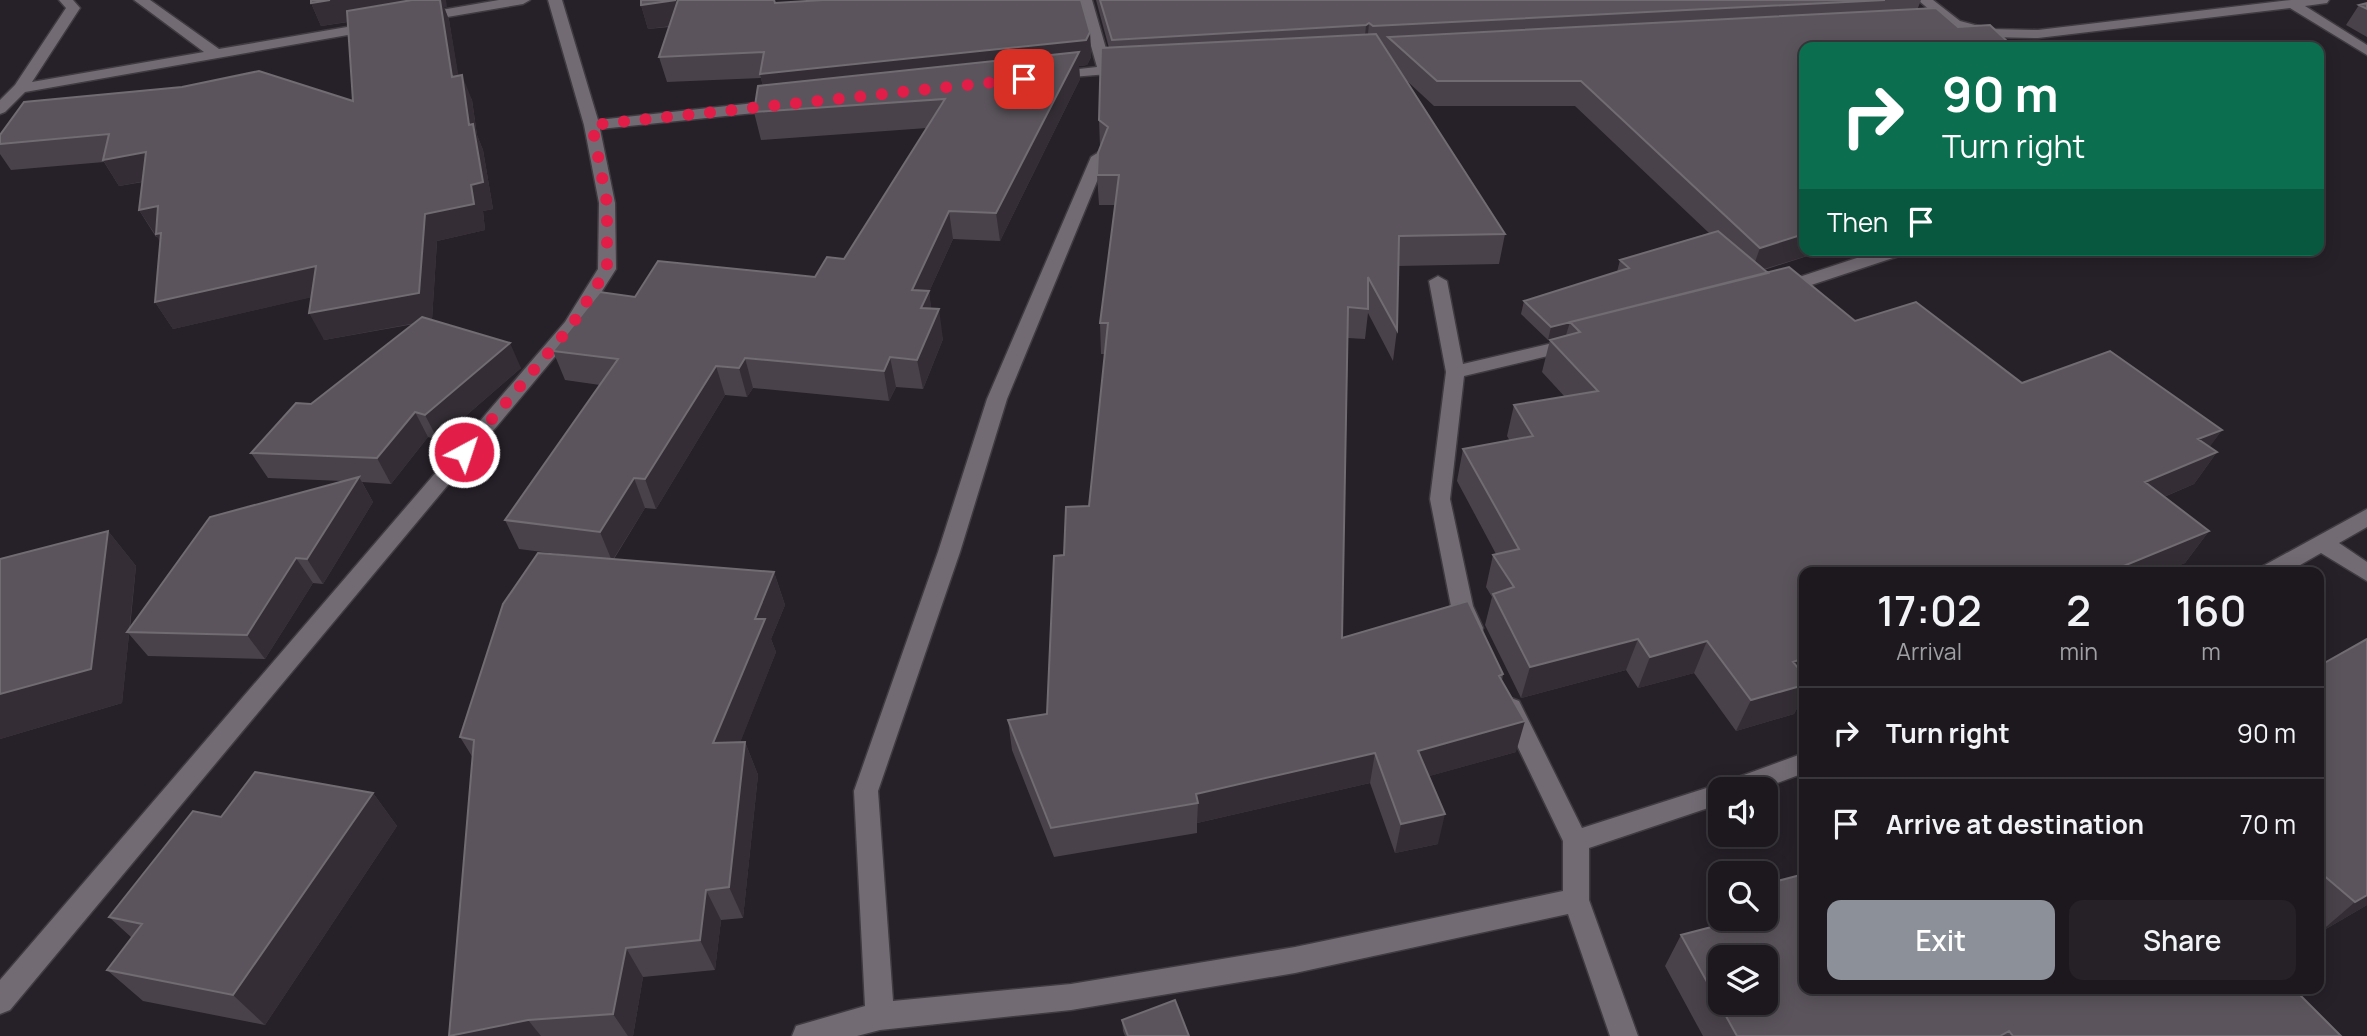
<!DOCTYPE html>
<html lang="en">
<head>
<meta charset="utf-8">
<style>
	:root { --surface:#1c181e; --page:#252127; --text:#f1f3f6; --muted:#a0a0a4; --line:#3a373c; --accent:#8c9099 }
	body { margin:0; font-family:Manrope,sans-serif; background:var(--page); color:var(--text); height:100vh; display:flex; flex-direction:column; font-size:26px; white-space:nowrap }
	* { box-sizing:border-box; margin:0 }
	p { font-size:23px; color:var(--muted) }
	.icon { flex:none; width:38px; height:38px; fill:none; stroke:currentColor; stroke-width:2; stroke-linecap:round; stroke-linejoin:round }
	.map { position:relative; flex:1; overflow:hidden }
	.panel { position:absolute; left:1799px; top:567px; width:525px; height:427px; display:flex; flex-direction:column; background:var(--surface); border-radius:14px; box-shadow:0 4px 18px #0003,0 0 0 2px var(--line) }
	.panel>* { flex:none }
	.guide { position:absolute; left:1799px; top:42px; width:525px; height:214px; border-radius:14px; box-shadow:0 4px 18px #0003,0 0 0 2px var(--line); background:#0b6e4f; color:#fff; overflow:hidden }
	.controls { position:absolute; left:1708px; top:777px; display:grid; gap:14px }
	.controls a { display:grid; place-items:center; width:70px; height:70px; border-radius:14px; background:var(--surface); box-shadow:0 4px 18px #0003,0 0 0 2px var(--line); font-size:35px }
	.pin { position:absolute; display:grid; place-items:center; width:60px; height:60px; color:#fff; margin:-30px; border-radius:14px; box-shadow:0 4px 10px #0006 }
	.me { position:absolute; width:77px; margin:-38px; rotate:40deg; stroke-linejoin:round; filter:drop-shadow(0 0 5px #0008) }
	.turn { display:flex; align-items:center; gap:24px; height:147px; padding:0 28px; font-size:32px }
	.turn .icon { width:91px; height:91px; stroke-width:2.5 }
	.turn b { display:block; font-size:49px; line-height:60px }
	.then { display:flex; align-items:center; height:66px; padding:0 28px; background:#0003; gap:14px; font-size:26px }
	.eta { display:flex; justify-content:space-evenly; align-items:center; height:119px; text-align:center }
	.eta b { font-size:42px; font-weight:600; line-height:49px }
	.action { display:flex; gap:14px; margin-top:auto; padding:14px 28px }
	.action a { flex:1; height:80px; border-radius:14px; background:var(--accent); color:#fff; font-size:28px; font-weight:600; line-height:80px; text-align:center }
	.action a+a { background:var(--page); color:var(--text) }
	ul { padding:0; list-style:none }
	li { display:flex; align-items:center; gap:21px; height:91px; padding:0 28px; border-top:2px solid var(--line) }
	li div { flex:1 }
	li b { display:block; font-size:26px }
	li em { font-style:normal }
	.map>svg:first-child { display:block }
</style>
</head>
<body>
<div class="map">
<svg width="2367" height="1036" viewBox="0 0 2367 1036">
	<rect width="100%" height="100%" fill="#262028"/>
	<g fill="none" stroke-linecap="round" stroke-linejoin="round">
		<g stroke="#3f3b41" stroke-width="3">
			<path id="minor" d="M 59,0 L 73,0 L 80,8 L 32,82 L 204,52 L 134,0 L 150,0 L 219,49 L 376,22 L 383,26 L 376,30 L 25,92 L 5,112 L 0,114 L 0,100 L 15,85 L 66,8 Z
				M 499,0 L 530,0 L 523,4 L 418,22 L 411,18 L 418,14 Z
				M 548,0 L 562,0 L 598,120 L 783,100 L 791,105 L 783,110 L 600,129 L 615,203 L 616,269 L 578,329 L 10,1010 L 0,1014 L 0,980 L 565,322 L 598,269 L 599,203 L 584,125 Z
				M 1078,0 L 1092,0 L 1111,66 L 1133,66 L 1135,69 L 1133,72 L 1047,79 L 1045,76 L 1052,72 L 1097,67 Z
				M 1918,0 L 1933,0 L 1960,21 L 1990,29 L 2038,30 L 2291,0 L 2329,0 L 2327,3 L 2305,6 L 2367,45 L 2367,55 L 2290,8 L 2038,38 L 1990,37 L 1950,27 Z
				M 1099,152 L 1107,157 L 1007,399 L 960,552 L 878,791 L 893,1001 L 1071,984 L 1295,947 L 1563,891 L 1563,841 L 1499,708 L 1503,701 L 1511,698 L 1519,701 L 1582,828 L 1722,783 L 1804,753 L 1804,773 L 1761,789 L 1720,789 L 1720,804 L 1589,848 L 1589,900 L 1638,1036 L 1610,1036 L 1568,914 L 1295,973 L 1071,1010 L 880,1030 L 857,1036 L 792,1036 L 796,1026 L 865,1006 L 854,791 L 938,552 L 987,399 L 1091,157 Z
				M 1881,250 L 1907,250 L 1905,254 L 1787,293 L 1775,293 L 1772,289 L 1775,285 Z
				M 1438,276 L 1447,281 L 1463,364 L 1574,338 L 1583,344 L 1581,348 L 1464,376 L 1450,499 L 1473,606 L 1483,628 L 1480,634 L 1472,637 L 1464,634 L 1451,606 L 1430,499 L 1446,372 L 1429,281 Z
				M 2367,509 L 2367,527 L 2339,543 L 2367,562 L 2367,581 L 2321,553 L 2288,572 L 2260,572 L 2263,566 Z"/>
		</g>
		<use href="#minor" fill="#726b74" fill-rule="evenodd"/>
	</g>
	<path fill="#49424a" d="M 1096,0 L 1921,0 L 1826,250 L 1764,270 L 1768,273 L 1855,321 L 2022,383 L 2222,430 L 2209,447 L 2217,452 L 2194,484 L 2164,497 L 2209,531 L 2185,563 L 2163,572 L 1804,572 L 1804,695 L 1794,714 L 1736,731 L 1694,673 L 1638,688 L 1626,670 L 1521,698 L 1485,625 L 1492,597 L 1486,587 L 1493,555 L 1496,554 L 1457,481 L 1463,449 L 1510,441 L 1507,436 L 1514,405 L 1565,397 L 1542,372 L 1550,340 L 1566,335 L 1548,340 L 1521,314 L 1524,301 L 1617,272 L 1620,260 L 1709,233 L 1575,106 L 1434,106 L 1407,81 L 1505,234 L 1499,264 L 1398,266 L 1397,330 L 1393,361 L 1368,313 L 1365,339 L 1348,338 L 1342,638 L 1503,674 L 1502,681 L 1516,752 L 1429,776 L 1438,844 L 1395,853 L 1370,783 L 1197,823 L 1197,833 L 1054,857 L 1012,750 L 1008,720 L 1047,714 L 1064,555 L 1089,506 L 1105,354 L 1101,354 L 1100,323 L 1115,205 L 1099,205 L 1097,175 L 1100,147 L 1099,120 L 1109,48 Z
		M 311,3 L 447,7 L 444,7 L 449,20 L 458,76 L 472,100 L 477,135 L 483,150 L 493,209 L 483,211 L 485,230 L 437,241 L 432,320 L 521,368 L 438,440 L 428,437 L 391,484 L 362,482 L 373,502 L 323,584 L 313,583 L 265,659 L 148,656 L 129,634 L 122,703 L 0,739 L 0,559 L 108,531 L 136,566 L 130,628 L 343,481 L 268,478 L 251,453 L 414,324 L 324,340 L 311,297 L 173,329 L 155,302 L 161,241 L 158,236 L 156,237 L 139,210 L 143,182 L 119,186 L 104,162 L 11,170 L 0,154 L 0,135 L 353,101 L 348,22 L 321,26 Z
		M 775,3 L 1090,32 L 1091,57 L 1087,65 L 1079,66 L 1080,79 L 1000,241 L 953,239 L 929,292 L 931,309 L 943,339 L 923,389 L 896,387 L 889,401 L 753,388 L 747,397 L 725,395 L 656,509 L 645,508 L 614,559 L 774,572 L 785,605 L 771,639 L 776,652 L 740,742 L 745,742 L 758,775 L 743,918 L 721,920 L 715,970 L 643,977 L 633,1036 L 451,1036 L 473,758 L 460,737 L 566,555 L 519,549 L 505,520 L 600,385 L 565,380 L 553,351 L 635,297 L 815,277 L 844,259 L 927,128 L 761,140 L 754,112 L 763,86 L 761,78 L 667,82 L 659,57 L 669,27 L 648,29 L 641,5 Z
		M 2367,3 L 2367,37 L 2346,25 L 2359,5 Z
		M 2319,666 L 2367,905 L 2319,933 Z
		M 373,793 L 397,826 L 265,1025 L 143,1001 L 107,970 L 132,938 L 109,917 Z
		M 1766,884 L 1804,989 L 2341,1036 L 1703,1036 L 1665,966 L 1681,935 L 1766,919 Z
		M 1122,1020 L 1189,1036 L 1125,1036 L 1123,1031 Z"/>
	<path fill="#342d35" d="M 330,0 L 446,0 L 447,7 L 444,7 L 449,20 L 463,102 L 452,77 L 441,7 L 321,26 L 311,3 Z
		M 678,0 L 685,24 L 648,29 L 641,5 Z
		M 1369,23 L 1367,45 L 1364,47 L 1366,25 Z
		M 1090,32 L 1091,57 L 1087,65 L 1079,66 L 1080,79 L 1000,241 L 996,213 L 1071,67 L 766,99 L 760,74 Z
		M 462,75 L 472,100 L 477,135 L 483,150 L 493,209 L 483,211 L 485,230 L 437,241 L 432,320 L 324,340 L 309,313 L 425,214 L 471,185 L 469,125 Z
		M 146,152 L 161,178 L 119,186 L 103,160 Z
		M 158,206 L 173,261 L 139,210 Z
		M 949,211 L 953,239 L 929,292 L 933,320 L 926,337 L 912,290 Z
		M 1804,234 L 1804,250 L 1826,250 L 1751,273 L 1760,248 Z
		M 316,266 L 330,293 L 173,329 L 155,302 Z
		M 939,309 L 943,339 L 923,389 L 917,360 Z
		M 1570,322 L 1566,335 L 1548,340 L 1551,327 Z
		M 510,343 L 521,368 L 438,440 L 425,415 Z
		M 890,357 L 896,387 L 889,401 L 884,371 Z
		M 745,358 L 753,388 L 747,397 L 739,368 Z
		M 716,366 L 725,395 L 656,509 L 645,479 Z
		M 415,412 L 428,437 L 391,484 L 377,458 Z
		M 2222,430 L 2201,459 L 2217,452 L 2194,484 L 2123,514 L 2145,482 L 2198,439 Z
		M 359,477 L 373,502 L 323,584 L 307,559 Z
		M 634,478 L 645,508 L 612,561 L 600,532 Z
		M 108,531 L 136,566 L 129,632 L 127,632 L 129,634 L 122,703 L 0,739 L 0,694 Z
		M 2209,531 L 2185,563 L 2163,572 L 2109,572 Z
		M 296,558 L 313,583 L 265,659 L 247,635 Z
		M 774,572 L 785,605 L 771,639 L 776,652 L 727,776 L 713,743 L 755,619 Z
		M 1638,639 L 1626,670 L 1521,698 L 1530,667 Z
		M 1707,641 L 1694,673 L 1638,688 L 1650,657 Z
		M 1804,658 L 1804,695 L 1794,714 L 1736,731 L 1751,700 L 1793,662 Z
		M 1525,721 L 1516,752 L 1412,781 L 1418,751 Z
		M 745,742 L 758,775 L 743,918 L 729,887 Z
		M 1375,753 L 1370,783 L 1197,823 L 1198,803 L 1196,794 Z
		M 373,793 L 397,826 L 265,1025 L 233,995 Z
		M 1445,814 L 1438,844 L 1395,853 L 1401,824 Z
		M 706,890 L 721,920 L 715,970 L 700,940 Z
		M 2367,895 L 2367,905 L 2319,933 L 2355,902 Z
		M 626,948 L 643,977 L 633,1036 L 628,1036 L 613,1014 Z
		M 528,1020 L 541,1036 L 451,1036 Z"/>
	<path fill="#5b545c" stroke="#716b72" stroke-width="2" fill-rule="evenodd" d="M 311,0 L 330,0 L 311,3 Z
		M 412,0 L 440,0 L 452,77 L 462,75 L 469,125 L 473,124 L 483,182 L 471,185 L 474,204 L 425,214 L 419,293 L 309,313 L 316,266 L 155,302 L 161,233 L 156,234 L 158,206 L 139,210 L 146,152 L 103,160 L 109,134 L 0,144 L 0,135 L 24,102 L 182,87 L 259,71 L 353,101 L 347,11 Z
		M 641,0 L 676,0 L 641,5 Z
		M 678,0 L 774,0 L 775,3 L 823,0 L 1081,0 L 1090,32 L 1086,40 L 760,74 L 764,52 L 659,57 Z
		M 1100,0 L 1885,0 L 1373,26 L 1369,23 L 1366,25 L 1112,40 Z
		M 2367,3 L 2367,9 L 2359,5 Z
		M 1936,8 L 1958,27 L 1990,25 L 2009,43 L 2059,41 L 2065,47 L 1804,47 L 1804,234 L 1760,248 L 1581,81 L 1437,81 L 1388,37 Z
		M 1376,34 L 1505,234 L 1399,236 L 1397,330 L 1368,277 L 1368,309 L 1348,307 L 1342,638 L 1468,601 L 1503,674 L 1499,676 L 1525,721 L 1418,751 L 1445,814 L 1401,824 L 1375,753 L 1196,794 L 1198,803 L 1051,828 L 1008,720 L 1047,714 L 1054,556 L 1064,555 L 1066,507 L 1089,506 L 1108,323 L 1100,323 L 1119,175 L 1097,175 L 1098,153 L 1108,127 L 1099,120 L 1101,48 Z
		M 1079,52 L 996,213 L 949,211 L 912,290 L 929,291 L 921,308 L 939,309 L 917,360 L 890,357 L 884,371 L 745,358 L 739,368 L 716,366 L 645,479 L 634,478 L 600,532 L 505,520 L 618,359 L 553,351 L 600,292 L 635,297 L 658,261 L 815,277 L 827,257 L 844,259 L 945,99 L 754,112 L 758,86 Z
		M 1718,231 L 1768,273 L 1551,327 L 1524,301 L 1629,268 L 1620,260 Z
		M 1789,267 L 1855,321 L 1916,302 L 2022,383 L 2110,351 L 2222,430 L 2198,439 L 2217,452 L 2145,482 L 2209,531 L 2109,572 L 1804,572 L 1804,658 L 1793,662 L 1804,675 L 1804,685 L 1751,700 L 1707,641 L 1650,657 L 1638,639 L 1530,667 L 1493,594 L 1514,587 L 1493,555 L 1519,549 L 1463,449 L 1533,436 L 1514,405 L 1598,391 L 1550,340 L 1580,332 L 1570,322 Z
		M 422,317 L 510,343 L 425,415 L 415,412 L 377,458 L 251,453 L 296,403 L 311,404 Z
		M 359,477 L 307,559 L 296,558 L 247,635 L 127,632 L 210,517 Z
		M 108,531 L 91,669 L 0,694 L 0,559 Z
		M 538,553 L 774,572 L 755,619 L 765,619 L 713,743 L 745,742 L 729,887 L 706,890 L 700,940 L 626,948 L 613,1014 L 528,1020 L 449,1036 L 474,740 L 460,737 L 503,604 Z
		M 2367,639 L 2367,895 L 2355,902 L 2322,874 L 2319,876 L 2319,666 Z
		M 255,772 L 373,793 L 233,995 L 107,970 L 142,924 L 109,917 L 193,811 L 221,817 Z
		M 1804,874 L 1804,989 L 2294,989 L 2341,1036 L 2013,1036 L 2009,1031 L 2000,1036 L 1737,1036 L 1681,935 L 1742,919 L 1766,919 L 1766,912 L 1774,910 L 1766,897 L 1766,884 ZM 1720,957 L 1766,957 L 1766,1003 L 1720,1003 Z
		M 1175,1000 L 1189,1036 L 1128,1036 L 1122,1020 Z"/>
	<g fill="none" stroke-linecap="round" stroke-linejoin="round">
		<path stroke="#e11d48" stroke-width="12" stroke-dasharray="0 21.6" d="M 464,452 L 572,325 L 607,269 L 607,203 L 592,125 L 1024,79"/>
	</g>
</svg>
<div class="controls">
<a><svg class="icon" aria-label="sound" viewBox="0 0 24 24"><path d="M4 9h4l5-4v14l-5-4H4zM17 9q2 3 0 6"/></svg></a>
<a><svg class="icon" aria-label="search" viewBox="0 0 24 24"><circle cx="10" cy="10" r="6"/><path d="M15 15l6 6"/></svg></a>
<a><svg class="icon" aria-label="layers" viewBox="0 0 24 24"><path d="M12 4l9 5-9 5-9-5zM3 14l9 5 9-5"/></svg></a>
</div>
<div class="pin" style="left:1024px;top:79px;background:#d93025"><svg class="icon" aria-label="arrive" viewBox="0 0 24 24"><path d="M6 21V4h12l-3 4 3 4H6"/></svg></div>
<svg class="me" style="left:464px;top:452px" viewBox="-20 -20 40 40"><circle r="17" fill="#e11d48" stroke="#fff" stroke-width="3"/><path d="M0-11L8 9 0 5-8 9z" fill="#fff"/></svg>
<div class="guide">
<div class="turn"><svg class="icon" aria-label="right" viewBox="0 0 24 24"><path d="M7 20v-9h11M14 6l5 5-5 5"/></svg><div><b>90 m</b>Turn right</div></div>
<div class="then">Then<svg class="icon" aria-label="arrive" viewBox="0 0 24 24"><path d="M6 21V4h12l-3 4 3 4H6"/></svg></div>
</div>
<section class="panel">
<div class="eta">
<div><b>17:02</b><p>Arrival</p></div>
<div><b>2</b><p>min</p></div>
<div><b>160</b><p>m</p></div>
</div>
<ul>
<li><svg class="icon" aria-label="right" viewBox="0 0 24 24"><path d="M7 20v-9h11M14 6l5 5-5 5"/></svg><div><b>Turn right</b></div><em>90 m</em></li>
<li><svg class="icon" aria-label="arrive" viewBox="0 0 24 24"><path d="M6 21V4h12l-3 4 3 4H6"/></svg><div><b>Arrive at destination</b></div><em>70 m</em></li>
</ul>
<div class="action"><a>Exit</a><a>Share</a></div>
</section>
</div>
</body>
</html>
